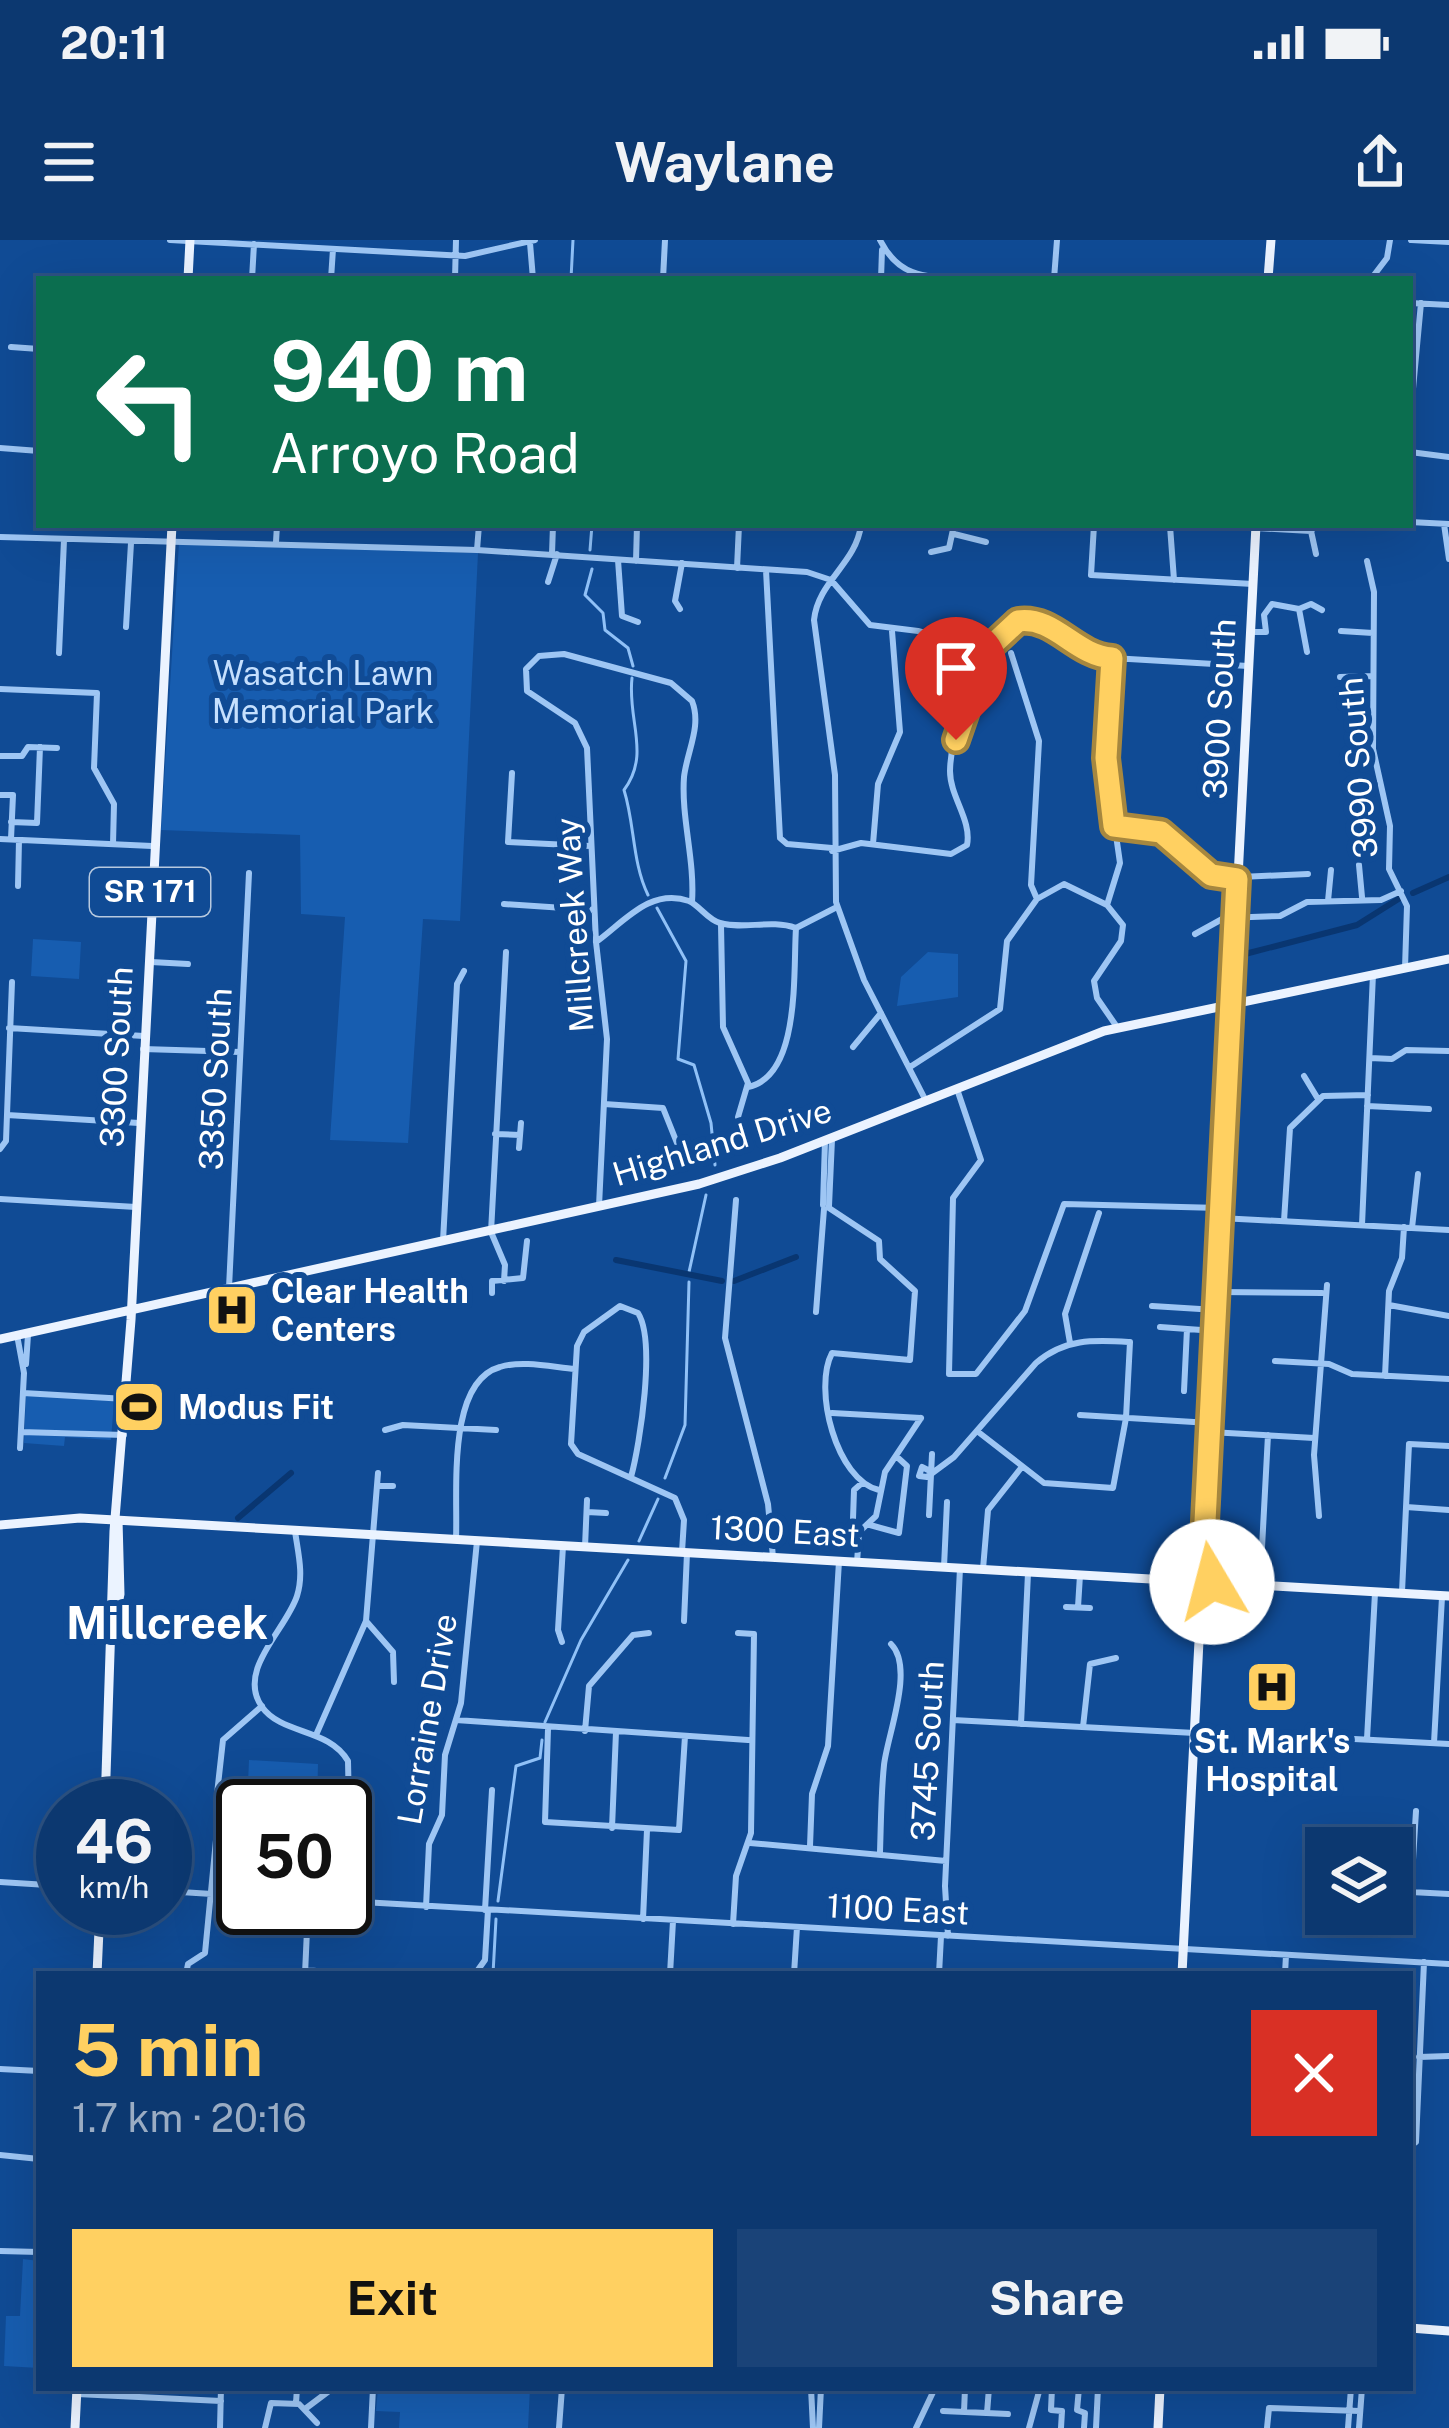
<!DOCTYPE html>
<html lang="en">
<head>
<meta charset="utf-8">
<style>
	:root { --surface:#0c3870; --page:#1a4378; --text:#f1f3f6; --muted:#9aacc3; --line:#2c5283; --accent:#ffd061 }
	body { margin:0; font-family:"Public Sans",sans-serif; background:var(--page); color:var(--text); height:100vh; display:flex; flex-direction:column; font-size:45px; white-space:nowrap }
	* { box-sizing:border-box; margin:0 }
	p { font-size:39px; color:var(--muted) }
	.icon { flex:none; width:66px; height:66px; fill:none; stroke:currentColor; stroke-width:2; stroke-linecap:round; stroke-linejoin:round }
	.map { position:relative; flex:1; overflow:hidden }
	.sheet { position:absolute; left:36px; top:1731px; width:1377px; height:420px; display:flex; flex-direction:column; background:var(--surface); border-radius:0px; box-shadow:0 12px 48px #0002,0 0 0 3px var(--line) }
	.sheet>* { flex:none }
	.banner { position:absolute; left:36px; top:36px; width:1377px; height:252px; border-radius:0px; box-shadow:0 12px 48px #0002,0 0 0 3px var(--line); background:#0b6e4f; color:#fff; overflow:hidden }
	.fabs { position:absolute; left:1305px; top:1587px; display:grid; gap:24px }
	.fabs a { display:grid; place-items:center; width:108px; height:108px; border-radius:0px; background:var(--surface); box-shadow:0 12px 48px #0002,0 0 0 3px var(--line); font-size:60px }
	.speed { position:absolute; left:36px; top:1539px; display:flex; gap:24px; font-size:60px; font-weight:700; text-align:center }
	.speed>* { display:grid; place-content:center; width:156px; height:156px; border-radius:50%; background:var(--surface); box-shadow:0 12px 48px #0002,0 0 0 3px var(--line); line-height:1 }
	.speed small { font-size:30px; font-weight:400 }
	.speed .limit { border:6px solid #111; border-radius:18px; background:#fff; color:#111 }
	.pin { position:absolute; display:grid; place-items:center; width:102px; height:102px; color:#fff; margin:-123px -51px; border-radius:50% 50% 50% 0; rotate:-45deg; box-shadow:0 0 12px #0007 }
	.pin .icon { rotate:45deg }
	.me { position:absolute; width:132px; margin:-66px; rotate:352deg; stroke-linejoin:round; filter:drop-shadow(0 0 9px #0008) }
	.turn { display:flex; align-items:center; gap:42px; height:252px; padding:0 36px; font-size:54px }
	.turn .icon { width:156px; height:156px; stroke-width:2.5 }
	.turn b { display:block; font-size:84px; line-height:102px }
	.round { display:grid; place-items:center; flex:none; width:126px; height:126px; border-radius:0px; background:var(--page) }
	.overview { display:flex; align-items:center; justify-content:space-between; height:204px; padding:0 36px }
	h1 { font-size:72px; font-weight:700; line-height:90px; color:var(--accent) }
	.primary-button { display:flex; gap:24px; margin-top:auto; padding:24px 36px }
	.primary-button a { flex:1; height:138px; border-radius:0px; background:var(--accent); color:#111; font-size:48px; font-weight:700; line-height:138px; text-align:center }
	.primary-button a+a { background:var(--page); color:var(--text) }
	.status { display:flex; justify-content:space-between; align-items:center; height:84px; padding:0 60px; background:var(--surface); direction:ltr }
	.status svg { height:33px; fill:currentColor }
	header { display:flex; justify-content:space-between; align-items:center; height:156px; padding:0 36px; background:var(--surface); font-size:54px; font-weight:700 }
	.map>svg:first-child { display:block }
</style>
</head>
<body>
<div class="status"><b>20:11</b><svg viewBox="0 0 49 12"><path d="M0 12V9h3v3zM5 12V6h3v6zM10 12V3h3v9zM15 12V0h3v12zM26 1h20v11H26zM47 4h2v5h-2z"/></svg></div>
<header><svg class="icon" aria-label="menu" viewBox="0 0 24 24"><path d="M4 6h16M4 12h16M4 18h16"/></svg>Waylane<svg class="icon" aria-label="share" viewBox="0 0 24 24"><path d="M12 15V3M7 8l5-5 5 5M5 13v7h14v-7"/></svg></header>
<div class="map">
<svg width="1449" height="2188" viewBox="0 0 1449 2188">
	<rect width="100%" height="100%" fill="#104b95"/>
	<path fill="#175db0" d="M 179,303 L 478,313 L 460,681 L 423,679 L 408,903 L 330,900 L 345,677 L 301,674 L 300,595 L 161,590 Z
		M 33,699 L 81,702 L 79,739 L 31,736 Z
		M 928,712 L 958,714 L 958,757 L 897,766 L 901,737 Z
		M 26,1154 L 114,1161 L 111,1200 L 65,1197 L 64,1206 L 24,1203 Z
		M 249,1520 L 318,1524 L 317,1566 L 247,1566 Z
		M 23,2019 L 39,2021 L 39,2128 L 4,2126 L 6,2076 L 20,2076 Z
		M 378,2148 L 530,2148 L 528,2188 L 399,2188 L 400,2172 L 376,2171 Z"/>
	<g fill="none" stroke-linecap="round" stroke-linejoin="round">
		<path stroke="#90c1f7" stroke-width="3" d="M 571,39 L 573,0
			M 590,310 L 592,285
			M 592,329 L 585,355 L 603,373 L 605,390 L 628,408 L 633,426
			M 632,438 C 627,480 651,514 624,550 C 635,585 632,622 648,655
			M 657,668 L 686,721 L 678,819 L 694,825 L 711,883 L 715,925
			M 689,1032 L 706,955
			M 665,1238 L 685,1185 L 689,1042
			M 639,1301 L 658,1259
			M 545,1482 L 581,1400 L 628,1320
			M 498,1661 L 516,1526 L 540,1518 L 542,1500
			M 493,1734 L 496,1679"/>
		<path stroke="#093671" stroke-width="6" d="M 1413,653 L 1449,637
			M 1245,714 L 1357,685 L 1400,658
			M 616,1020 L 722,1041
			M 734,1041 L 796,1017
			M 238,1278 L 291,1233"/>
		<path stroke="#9ec6f4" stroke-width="6" d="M 170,0 L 465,16 L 535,0
			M 880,0 C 899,38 926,37 964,39
			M 1411,0 L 1449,2
			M 530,3 L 533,39
			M 881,36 L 913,36
			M 252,39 L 254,4
			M 331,39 L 333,9
			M 455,39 L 456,0
			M 663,39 L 665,0
			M 881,39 L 882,10
			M 1054,39 L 1057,0
			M 1371,39 L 1387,18 L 1390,0
			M 1410,63 L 1449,65
			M 11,107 L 39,109
			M 1410,181 L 1421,63
			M 0,208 L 39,211
			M 1410,212 L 1449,217
			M 1410,282 L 1449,284
			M 1444,284 L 1449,319
			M 861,285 C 856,324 818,341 814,380 L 835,535 L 836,662 L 864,740 L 926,861
			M 1094,285 L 1091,335 L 1253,344
			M 1170,286 L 1174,340
			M 1256,288 L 1311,291 L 1317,285
			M 1311,291 L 1316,314
			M 954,294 L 986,302
			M 0,297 L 477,310 L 807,332 L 831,340 L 870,385 L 918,391 L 982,410 L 1013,384 L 1034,380 L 1095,417 L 1248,426
			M 276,302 L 277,285
			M 477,310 L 479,285
			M 931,312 L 949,308 L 954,285
			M 552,314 L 553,285
			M 618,320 L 622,376 L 638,382
			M 636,321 L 637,285
			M 1367,321 L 1374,352 L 1373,509 L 1390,586 L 1389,629 L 1407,666 L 1405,728
			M 737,328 L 739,285
			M 766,330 L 780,598 L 787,604 L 832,608
			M 548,342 L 557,314
			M 680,369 L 675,361 L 682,323
			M 1299,369 L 1307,412
			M 1299,369 L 1311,364 L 1322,370
			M 126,387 L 131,303
			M 1341,391 L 1373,393
			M 1250,392 L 1266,392 L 1264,375 L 1272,364 L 1299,369
			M 59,413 L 64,300
			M 1011,413 L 1039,501 L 1031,645 L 1037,659
			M 1340,437 L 1372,436
			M 0,449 L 97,453 L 94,528 L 114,564 L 113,604
			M 0,516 L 22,516 L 28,507 L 57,508
			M 512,533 L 508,602 L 590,606
			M 0,555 L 13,555 L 11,599
			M 11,582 L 37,583 L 40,507
			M 1114,587 L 1161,592 L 1219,638 L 1308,634
			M 0,599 L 152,606
			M 873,604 L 878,544 L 900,492 L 892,391
			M 832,611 L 861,603 L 951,614 L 967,605 C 972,580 950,557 950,531 C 951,481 979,469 968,409
			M 1359,625 L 1362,657
			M 18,646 L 19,600
			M 1328,661 L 1331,630
			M 504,664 L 594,670
			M 1107,665 L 1120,623 L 1105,518 L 1112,418
			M 721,685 L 723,787 L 748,843 L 738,877
			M 1195,694 L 1224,678 L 1280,676 L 1307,662 L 1381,660 L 1401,651
			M 596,702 C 623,683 650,647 689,661 C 700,666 708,680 720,683 C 744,690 770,679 796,688 L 837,667
			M 151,722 L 188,724
			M 9,788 L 144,796
			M 853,807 L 881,773
			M 143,809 L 240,812
			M 1370,818 L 1392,819 L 1406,810 L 1449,811
			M 910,827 L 1000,769 L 1007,701 L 1037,659 L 1064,644 L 1107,665 L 1123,685 L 1121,701 L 1094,741 L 1097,758 L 1117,787
			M 1304,836 L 1318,859
			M 748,847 C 801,836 793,731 796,688
			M 957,849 L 981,920 L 953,958 L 949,1134 L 976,1134 L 1025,1071 L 1064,964 L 1220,968
			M 604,864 L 663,868 L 677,903
			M 1367,866 L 1429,869
			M 7,875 L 139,883
			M 495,894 L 520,895
			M 519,908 L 521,883
			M 0,909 L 6,901 L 12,742
			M 0,959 L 136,967
			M 736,960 L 725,1098 L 768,1264 L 773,1317
			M 823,965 L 825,901
			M 599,966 L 607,799 L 596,702 L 587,508 L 575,483 L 527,451 L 526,429 L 539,416 L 564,414 L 671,443 L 692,461 C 702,486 687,511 684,537 C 681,578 695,620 692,662
			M 829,966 L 832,899
			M 829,968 L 879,1001 L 880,1019 L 915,1051 L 910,1120 L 832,1113 C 813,1149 836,1240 879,1250
			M 1220,978 L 1449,990
			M 1284,981 L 1290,888 L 1323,856 L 1368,855
			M 1362,985 L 1373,734
			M 1412,988 L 1418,934
			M 443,1001 L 457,744 L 464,731
			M 504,1041 L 505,1025 L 491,992 L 506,712
			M 229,1048 L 249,633
			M 1218,1052 L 1322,1053
			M 492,1053 L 492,1041 L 523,1038 L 527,1001
			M 1389,1065 L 1449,1076
			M 1152,1066 L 1216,1070
			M 816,1072 L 824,969
			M 1160,1087 L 1215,1091
			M 17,1095 L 24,1133 L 20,1208
			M 1070,1103 L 1065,1074 L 1099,973
			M 1275,1121 L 1329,1124 L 1352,1134 L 1449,1139
			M 26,1124 L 28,1095
			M 1385,1136 L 1389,1051 L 1402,1018 L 1404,987
			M 1184,1151 L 1187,1089
			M 23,1153 L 126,1159
			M 832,1173 L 921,1178
			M 1080,1175 L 1210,1183
			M 385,1190 L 403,1185 L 496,1190
			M 21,1192 L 124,1195
			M 1210,1192 L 1314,1198
			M 930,1231 L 922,1227 L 919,1236 L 927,1237 L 954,1217 L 1036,1123 C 1065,1098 1094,1100 1130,1102 L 1126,1178 L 1113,1248 L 1044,1243 L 977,1191
			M 631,1237 C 640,1204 656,1101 638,1073 L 620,1066 L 584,1092 L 577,1106 L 571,1204 L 578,1214 L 675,1258 L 684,1280 L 682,1312
			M 377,1246 L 393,1246
			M 1406,1267 L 1449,1270
			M 587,1272 L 606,1273
			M 929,1275 L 932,1214
			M 1319,1276 L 1314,1215 L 1327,1045
			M 853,1279 L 854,1250 L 862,1243
			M 870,1285 L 899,1293 L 907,1226 L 896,1216
			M 295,1291 C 298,1313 304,1334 297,1356 C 286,1390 236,1430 262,1467 C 282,1495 329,1488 348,1521 L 351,1662
			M 456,1299 C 458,1254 446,1142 500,1127 C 523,1120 552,1127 575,1129
			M 585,1307 L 587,1260
			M 857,1323 L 859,1292 L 876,1276 L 885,1232 L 921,1178
			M 944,1327 L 947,1262
			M 983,1329 L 988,1270 L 1021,1228
			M 1260,1345 L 1268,1195
			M 1402,1352 L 1409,1204 L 1449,1206
			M 1066,1367 L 1090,1368
			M 1078,1367 L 1080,1335
			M 366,1381 L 393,1412 L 394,1442
			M 684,1381 L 687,1313
			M 562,1402 L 558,1390 L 563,1306
			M 456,1480 L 748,1500
			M 953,1480 L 1195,1493
			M 1021,1484 L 1028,1333
			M 1083,1487 L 1090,1424 L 1116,1418
			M 548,1489 L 545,1582 L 679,1590 L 685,1496
			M 585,1491 L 589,1446 L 633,1395 L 649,1393
			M 316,1495 L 366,1381 L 378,1233
			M 1335,1498 L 1449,1504
			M 1367,1499 L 1375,1353
			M 1434,1503 L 1442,1357
			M 217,1554 L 223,1500 L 262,1466
			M 612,1588 L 616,1492
			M 750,1603 L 946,1621
			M 810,1606 L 812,1554 L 828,1506 L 839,1321
			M 880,1612 C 881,1583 881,1554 884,1525 C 887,1496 915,1428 891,1404
			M 0,1642 L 63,1646
			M 165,1651 L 243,1656
			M 1392,1651 L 1449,1654
			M 1411,1652 L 1416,1571
			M 345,1661 L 1449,1724
			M 426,1667 L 429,1604 L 442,1575 L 445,1515 L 461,1463 L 477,1301
			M 485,1670 L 492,1550
			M 643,1679 L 647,1590
			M 733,1684 L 736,1636 L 751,1593 L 754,1394 L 738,1393
			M 948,1696 L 945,1646 L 960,1328
			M 305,1730 L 351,1734
			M 186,1734 L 188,1724 L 205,1713 L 216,1600
			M 305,1734 L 308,1668
			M 475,1734 L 485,1720 L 488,1670
			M 670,1734 L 673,1681
			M 794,1734 L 797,1687
			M 939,1734 L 941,1696
			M 1285,1734 L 1286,1715
			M 1419,1817 L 1449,1816
			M 0,1829 L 39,1831
			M 1410,1906 L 1416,1902 L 1424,1722
			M 0,1915 L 39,1919
			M 0,2011 L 39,2012
			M 811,2148 L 813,2188
			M 1052,2148 L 1051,2170 L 1062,2171 L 1061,2188
			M 1079,2148 L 1077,2170 L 1085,2173 L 1084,2188
			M 77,2154 L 221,2161
			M 296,2163 L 297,2148
			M 305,2169 L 333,2148
			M 943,2171 L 1008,2174
			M 964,2172 L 965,2148
			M 987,2173 L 989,2148
			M 220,2188 L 221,2148
			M 265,2188 L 271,2163 L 299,2164 L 317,2183
			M 371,2188 L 373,2148
			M 559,2188 L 562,2148
			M 819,2188 L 821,2148
			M 916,2188 L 935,2148
			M 1029,2188 L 1040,2148
			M 1096,2188 L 1098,2148
			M 1267,2188 L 1269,2168 L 1360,2171
			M 1348,2188 L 1351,2148
			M 1359,2188 L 1362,2148"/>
		<path stroke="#ebf3ff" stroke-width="9" d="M 188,39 L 190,0
			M 1268,39 L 1271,0
			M 0,1099 L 699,944 L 780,918 L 1104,791 L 1449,719
			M 0,1285 L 80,1278 L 1449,1356
			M 113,1387 L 120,1354 L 118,1280
			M 105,1566 L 114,1291 L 131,1080 L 172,285
			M 97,1734 L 100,1668
			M 1182,1734 L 1256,285
			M 1410,2088 L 1449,2091
			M 75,2188 L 77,2148
			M 1158,2188 L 1160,2148"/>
	</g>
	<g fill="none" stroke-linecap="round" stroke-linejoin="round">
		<g stroke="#a6873f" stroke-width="30">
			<path id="route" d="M 956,500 L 974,448 L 968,407 L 989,408 L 1018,381 C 1055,376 1074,415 1112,418 L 1106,518 L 1114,586 L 1161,592 L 1211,635 L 1237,639 L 1202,1342 L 1212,1342"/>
		</g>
		<use href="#route" stroke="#ffd061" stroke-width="21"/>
	</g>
	<defs>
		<g id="hospital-square" transform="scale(2.7)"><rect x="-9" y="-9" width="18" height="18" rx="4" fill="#ffd061" stroke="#104b95"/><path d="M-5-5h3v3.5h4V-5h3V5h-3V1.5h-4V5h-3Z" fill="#111"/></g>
		<g id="stadium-square" transform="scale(2.7)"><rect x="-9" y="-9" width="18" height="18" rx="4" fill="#ffd061" stroke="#104b95"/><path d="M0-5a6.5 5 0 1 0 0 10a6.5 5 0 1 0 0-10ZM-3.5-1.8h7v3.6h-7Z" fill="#111"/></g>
	</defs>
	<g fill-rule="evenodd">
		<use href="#hospital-square" x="232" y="1070"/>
		<use href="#stadium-square" x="139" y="1167"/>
		<use href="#hospital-square" x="1272" y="1447"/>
	</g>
	<g text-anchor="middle" stroke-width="12" stroke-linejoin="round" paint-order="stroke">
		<rect fill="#104b95" stroke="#b7c9df" stroke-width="3" x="90" y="628" width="120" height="48" rx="9"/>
		<g font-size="30" font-weight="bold" fill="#fff">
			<text x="150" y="662">SR 171</text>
		</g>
		<g font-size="33" fill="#c6e0fe" stroke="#104b95">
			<text x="323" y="445">Wasatch Lawn<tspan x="323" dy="38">Memorial Park</tspan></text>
		</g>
		<g font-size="33" fill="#fff" stroke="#104b95">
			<text transform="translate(1219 469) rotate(-87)" y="12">3900 South</text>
			<text transform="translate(1358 528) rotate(-95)" y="12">3990 South</text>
			<text transform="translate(574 685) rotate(-94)" y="12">Millcreek Way</text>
			<text transform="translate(116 817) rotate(-87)" y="12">3300 South</text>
			<text transform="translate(215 839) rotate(-87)" y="12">3350 South</text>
			<text transform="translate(722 902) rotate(-17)" y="12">Highland Drive</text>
			<text transform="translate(785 1291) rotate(3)" y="12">1300 East</text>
			<text transform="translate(427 1479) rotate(-80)" y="12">Lorraine Drive</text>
			<text transform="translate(927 1511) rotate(-87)" y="12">3745 South</text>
			<text transform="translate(898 1669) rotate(3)" y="12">1100 East</text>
		</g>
		<g font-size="33" font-weight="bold" fill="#fff" stroke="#104b95" text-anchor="start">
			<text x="271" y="1063">Clear Health<tspan x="271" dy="38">Centers</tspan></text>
			<text x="178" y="1179">Modus Fit</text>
			<text x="1272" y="1513" text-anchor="middle">St. Mark's<tspan x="1272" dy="38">Hospital</tspan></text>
		</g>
		<g font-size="45" font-weight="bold" fill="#fff" stroke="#104b95">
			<text x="167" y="1399">Millcreek</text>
		</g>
	</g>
</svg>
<div class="fabs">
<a><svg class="icon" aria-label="layers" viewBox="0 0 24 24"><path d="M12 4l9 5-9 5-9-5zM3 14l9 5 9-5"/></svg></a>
</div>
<div class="speed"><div>46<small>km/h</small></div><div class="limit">50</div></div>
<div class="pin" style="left:956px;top:500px;background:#d93025"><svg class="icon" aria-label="arrive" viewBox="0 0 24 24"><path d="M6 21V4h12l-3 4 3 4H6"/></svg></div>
<svg class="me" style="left:1212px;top:1342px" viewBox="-20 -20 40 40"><circle r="19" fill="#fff"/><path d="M0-13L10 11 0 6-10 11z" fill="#ffd061"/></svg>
<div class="banner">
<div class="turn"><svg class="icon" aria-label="left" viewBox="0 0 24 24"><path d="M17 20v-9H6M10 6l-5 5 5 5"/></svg><div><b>940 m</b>Arroyo Road</div></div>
</div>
<section class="sheet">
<div class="overview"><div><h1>5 min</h1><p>1.7 km · 20:16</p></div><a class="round" style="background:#d93025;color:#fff"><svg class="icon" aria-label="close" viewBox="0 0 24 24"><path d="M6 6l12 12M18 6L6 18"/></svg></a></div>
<div class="primary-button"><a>Exit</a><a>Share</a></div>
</section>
</div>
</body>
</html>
